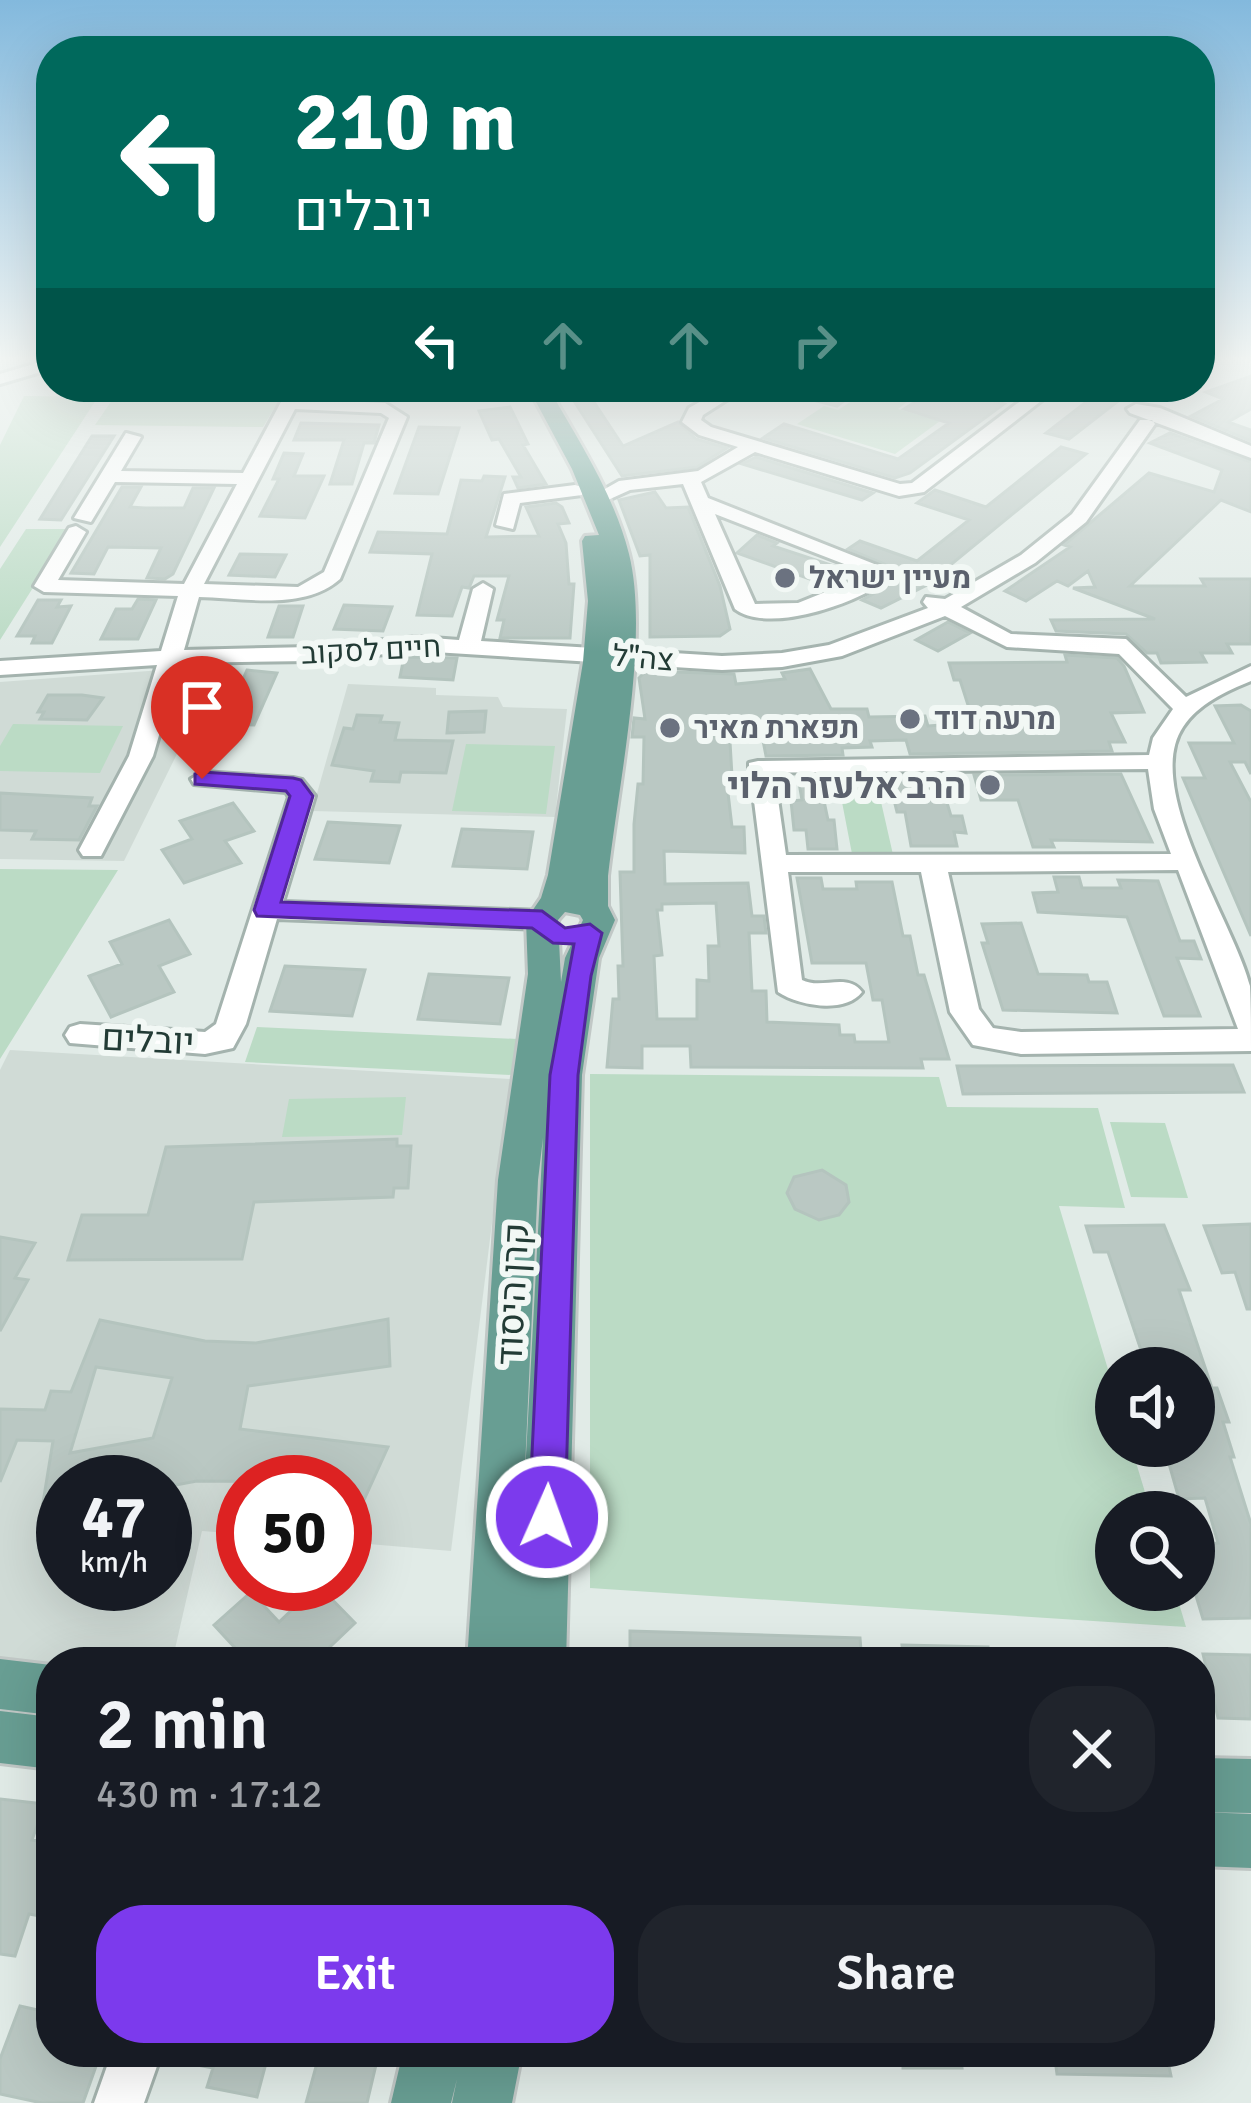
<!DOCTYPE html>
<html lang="en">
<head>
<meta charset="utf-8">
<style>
	:root { --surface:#171b24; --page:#20242c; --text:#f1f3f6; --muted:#9ea1a6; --accent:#7c3aed }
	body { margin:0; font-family:Signika,Heebo,sans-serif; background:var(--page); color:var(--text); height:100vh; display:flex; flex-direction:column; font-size:45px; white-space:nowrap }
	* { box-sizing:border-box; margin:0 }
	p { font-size:39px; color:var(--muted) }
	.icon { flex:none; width:66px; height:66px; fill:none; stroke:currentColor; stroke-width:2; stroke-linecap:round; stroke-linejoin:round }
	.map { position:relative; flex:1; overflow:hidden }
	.side { position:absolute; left:36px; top:1647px; width:1179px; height:420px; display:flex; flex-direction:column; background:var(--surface); border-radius:48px; box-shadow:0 12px 48px #0002 }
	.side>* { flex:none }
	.top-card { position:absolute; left:36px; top:36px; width:1179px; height:366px; border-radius:48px; box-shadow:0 12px 48px #0002; background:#00695c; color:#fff; overflow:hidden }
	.fabs { position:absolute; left:1095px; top:1347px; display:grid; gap:24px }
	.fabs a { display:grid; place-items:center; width:120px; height:120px; border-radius:50%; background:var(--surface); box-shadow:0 12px 48px #0002; font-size:60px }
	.speed { position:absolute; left:36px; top:1455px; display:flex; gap:24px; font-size:60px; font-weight:700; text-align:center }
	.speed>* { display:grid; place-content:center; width:156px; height:156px; border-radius:50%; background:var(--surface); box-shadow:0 12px 48px #0002; line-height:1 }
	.speed small { font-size:30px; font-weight:400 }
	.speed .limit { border:18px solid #d22; background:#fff; color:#111 }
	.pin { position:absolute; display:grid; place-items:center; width:102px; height:102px; color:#fff; margin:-123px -51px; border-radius:50% 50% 50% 0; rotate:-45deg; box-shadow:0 0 12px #0007 }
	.pin .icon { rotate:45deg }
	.me { position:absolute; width:132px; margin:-66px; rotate:2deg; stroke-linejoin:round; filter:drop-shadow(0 0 9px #0008) }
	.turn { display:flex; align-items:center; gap:42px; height:252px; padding:0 60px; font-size:54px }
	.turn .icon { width:156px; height:156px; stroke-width:2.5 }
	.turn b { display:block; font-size:84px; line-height:102px }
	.lanes { display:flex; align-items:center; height:114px; padding:0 60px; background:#0003; justify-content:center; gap:60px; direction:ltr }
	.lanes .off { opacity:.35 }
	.round { display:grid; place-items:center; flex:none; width:126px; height:126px; border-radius:48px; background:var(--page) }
	.headline { display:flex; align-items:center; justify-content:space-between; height:204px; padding:0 60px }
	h1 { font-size:72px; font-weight:600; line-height:90px }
	.action { display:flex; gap:24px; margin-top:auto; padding:24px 60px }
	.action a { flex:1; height:138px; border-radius:48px; background:var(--accent); color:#fff; font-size:48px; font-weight:600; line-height:138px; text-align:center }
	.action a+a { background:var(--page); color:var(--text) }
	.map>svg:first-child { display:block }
</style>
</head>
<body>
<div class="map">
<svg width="1251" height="2103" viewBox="0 0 1251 2103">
	<rect width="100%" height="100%" fill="#e1ebe7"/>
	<path fill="#d0dbd6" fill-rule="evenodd" d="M 189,668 L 219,669 L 124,861 L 0,859 L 0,682 Z
		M 348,684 L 436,688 L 436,695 L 498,697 L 503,707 L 567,709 L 555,817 L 312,811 Z
		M 10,1050 L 510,1079 L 451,1551 L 345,1542 L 345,1482 L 243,1482 L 243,1534 L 202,1531 L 172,1662 L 51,1663 L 0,1657 L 0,1070 ZM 63,1482 L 165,1482 L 165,1584 L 63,1584 Z"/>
	<path fill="#bbdbc5" d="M 121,387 L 287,387 L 263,427 L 95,425 Z
		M 873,387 L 912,398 L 898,409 L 940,421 L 895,454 L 797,424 L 824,406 L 838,410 Z
		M 24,396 L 98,397 L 0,547 L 0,445 Z
		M 26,529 L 70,529 L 0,640 L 0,569 Z
		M 13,724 L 123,726 L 100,773 L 0,771 L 0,746 Z
		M 466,744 L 555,746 L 546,814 L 452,811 Z
		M 836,771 L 874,771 L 894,859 L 853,859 Z
		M 0,869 L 118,870 L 0,1059 Z
		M 257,1027 L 518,1039 L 512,1075 L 245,1062 Z
		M 590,1074 L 939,1077 L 947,1107 L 1098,1108 L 1125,1208 L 1059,1206 L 1116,1396 L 1116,1446 L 1131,1446 L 1151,1512 L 1116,1512 L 1116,1590 L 1175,1590 L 1186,1627 L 590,1588 Z
		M 406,1097 L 402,1135 L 282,1137 L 289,1099 Z
		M 1110,1122 L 1165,1123 L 1188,1198 L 1131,1197 Z"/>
	<path fill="#bac8c3" stroke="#b4c4be" stroke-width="3" fill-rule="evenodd" d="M 1251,376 L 1251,409 L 1228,422 L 1251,430 L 1251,441 L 1191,416 L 1223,399 L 1206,392 Z
		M 565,387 L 584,387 L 623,446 L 678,422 L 696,439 L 727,448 L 697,467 L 622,476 Z
		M 785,387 L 862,387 L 837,406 L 785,393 Z
		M 939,387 L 1004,404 L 910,473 L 895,478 L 763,438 L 784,424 L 898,459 L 949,423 L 904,409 Z
		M 1103,389 L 1126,395 L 1069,439 L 1046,433 Z
		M 510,407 L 528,444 L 523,445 L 546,484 L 518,488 L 513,477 L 521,477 L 499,439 L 492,440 L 479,411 Z
		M 301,423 L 379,425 L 374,443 L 364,443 L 352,484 L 330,484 L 344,440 L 294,440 Z
		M 419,427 L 459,428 L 438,494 L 395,493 Z
		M 1170,433 L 1251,462 L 1251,512 L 1221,500 L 1130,586 L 1205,586 L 1201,579 L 1251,579 L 1251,644 L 1227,644 L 1232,653 L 1201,653 L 1206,662 L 1161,663 L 1157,653 L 1147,653 L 1126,634 L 1056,631 L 1051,620 L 1155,619 L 1073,588 L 1095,587 L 1088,571 L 1068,586 L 1057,581 L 1026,601 L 1005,591 L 1070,547 L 1064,545 L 1149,473 L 1214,492 L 1222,470 L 1150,443 Z
		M 92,436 L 114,436 L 61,520 L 40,519 Z
		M 1061,447 L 1086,454 L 943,571 L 949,574 L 881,608 L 862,600 L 886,587 L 901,571 L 848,549 L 860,541 L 917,561 L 969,520 L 917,503 L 935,490 L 986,507 Z
		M 284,453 L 303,454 L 294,476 L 324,476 L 305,518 L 260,516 L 279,479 L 273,479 Z
		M 756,457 L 873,493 L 862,500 L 742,464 Z
		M 484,476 L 505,477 L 486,537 L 539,536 L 526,507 L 556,503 L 562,507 L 569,523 L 558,524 L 566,543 L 569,584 L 574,584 L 570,638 L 500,638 L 504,620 L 497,620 L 509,576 L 474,576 L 469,588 L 462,587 L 452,616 L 417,615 L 432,554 L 370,552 L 378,532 L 447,534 L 461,480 L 482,481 Z
		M 122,487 L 141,487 L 130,507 L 145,508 L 184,508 L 193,488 L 214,488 L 173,574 L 165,579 L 147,578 L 161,548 L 108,547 L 94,574 L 71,573 Z
		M 655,492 L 666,508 L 688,507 L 720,586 L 730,629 L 720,636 L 650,637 L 650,555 L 640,556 L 619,500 Z
		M 757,535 L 777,543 L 773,546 L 858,574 L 829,586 L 737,553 Z
		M 240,554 L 286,555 L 275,577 L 229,575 Z
		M 138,599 L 156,600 L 138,639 L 101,639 L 116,609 L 132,609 Z
		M 38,600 L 61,600 L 57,607 L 71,606 L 52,643 L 32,643 L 35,636 L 17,636 Z
		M 344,605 L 392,607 L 383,631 L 334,629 Z
		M 279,606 L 303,606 L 293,637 L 268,637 Z
		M 948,622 L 970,633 L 938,651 L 916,640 Z
		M 1065,655 L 1117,658 L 1124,666 L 1144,712 L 1111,713 L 1125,742 L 1109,742 L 1112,751 L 910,754 L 906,740 L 870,741 L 872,747 L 842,748 L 843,755 L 766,756 L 760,725 L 729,725 L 732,776 L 742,776 L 744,792 L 728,793 L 732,827 L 744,827 L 745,853 L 664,851 L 665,884 L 748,883 L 752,916 L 764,916 L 766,933 L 749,933 L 752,991 L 766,991 L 767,1022 L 839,1025 L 840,1035 L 854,1035 L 855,1042 L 889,1042 L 882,1000 L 873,1000 L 866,963 L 812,963 L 797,878 L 821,878 L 823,889 L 857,889 L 856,882 L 892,882 L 903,936 L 910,936 L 918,975 L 924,975 L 949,1059 L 921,1059 L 923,1068 L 691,1067 L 690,1046 L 642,1046 L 642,1068 L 607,1067 L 613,999 L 619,999 L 618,966 L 623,966 L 620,872 L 634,872 L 634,824 L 638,784 L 643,784 L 644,737 L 632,737 L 634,718 L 645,719 L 639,678 L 646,671 L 734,674 L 736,684 L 785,679 L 782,673 L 810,669 L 831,709 L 867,709 L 869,717 L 925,716 L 928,726 L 940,725 L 941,730 L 976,730 L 960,680 L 954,680 L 949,663 L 1067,662 ZM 716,903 L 719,946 L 708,946 L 709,981 L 697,980 L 697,1019 L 657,1019 L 654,956 L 662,955 L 657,910 L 662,910 L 662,904 Z
		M 404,657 L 457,658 L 453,680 L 400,677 Z
		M 247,670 L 277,673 L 254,725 L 223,724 Z
		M 48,695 L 82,695 L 103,698 L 87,720 L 40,719 L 44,712 L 38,712 Z
		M 1241,705 L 1251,711 L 1251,774 L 1245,762 L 1230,762 L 1251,802 L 1251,936 L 1183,778 L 1205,778 L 1189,743 L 1234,743 L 1215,706 Z
		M 486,711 L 484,732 L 447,733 L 449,712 Z
		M 357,715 L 382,716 L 380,722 L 399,723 L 395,740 L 453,741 L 446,773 L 401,772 L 399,782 L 371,781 L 374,771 L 332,765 L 344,728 L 353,729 Z
		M 1121,774 L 1152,842 L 1051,840 L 1054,847 L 1033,847 L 1018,800 L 981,800 L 974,775 Z
		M 888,776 L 939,776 L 951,816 L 962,816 L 966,833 L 954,832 L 957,846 L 911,846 L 905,812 L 897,812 Z
		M 798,777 L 819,777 L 828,820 L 834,820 L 837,849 L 808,849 L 806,830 L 794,830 L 791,801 L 802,800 Z
		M 0,793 L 92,798 L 89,806 L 97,806 L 79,840 L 32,839 L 36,831 L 0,830 Z
		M 233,803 L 254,831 L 225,841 L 241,863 L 184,883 L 162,850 L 192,839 L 180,821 Z
		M 328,822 L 400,826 L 389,863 L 315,859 Z
		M 462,829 L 533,832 L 527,869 L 453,866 Z
		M 1054,877 L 1079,877 L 1082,888 L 1121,888 L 1118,880 L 1158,881 L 1180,941 L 1194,941 L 1201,959 L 1177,958 L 1200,1016 L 1164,1016 L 1127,917 L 1038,912 L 1033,893 L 1058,892 Z
		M 169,920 L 190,954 L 159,966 L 174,992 L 111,1017 L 89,976 L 122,964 L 110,942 Z
		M 1021,923 L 1038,974 L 1087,975 L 1089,982 L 1107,982 L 1117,1013 L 1003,1010 L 982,943 L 988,943 L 982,924 Z
		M 285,966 L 365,970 L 352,1016 L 270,1011 Z
		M 429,974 L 509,978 L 500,1024 L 418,1019 Z
		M 1233,1065 L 1244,1092 L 963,1094 L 957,1066 Z
		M 397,1139 L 397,1146 L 411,1146 L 408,1188 L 394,1188 L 393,1197 L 254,1202 L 242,1259 L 68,1260 L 82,1215 L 148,1215 L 166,1147 Z
		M 822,1170 L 846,1185 L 849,1202 L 839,1215 L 819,1220 L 795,1209 L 787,1193 L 794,1177 Z
		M 1251,1224 L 1251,1309 L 1247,1309 L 1235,1272 L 1222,1273 L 1204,1226 Z
		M 1164,1225 L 1190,1290 L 1179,1290 L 1212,1388 L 1217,1388 L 1229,1422 L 1223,1422 L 1234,1457 L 1230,1457 L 1251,1524 L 1251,1618 L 1203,1619 L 1194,1589 L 1194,1544 L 1218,1543 L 1205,1498 L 1179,1499 L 1164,1446 L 1194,1446 L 1194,1368 L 1147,1368 L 1108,1252 L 1094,1252 L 1086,1226 Z
		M 0,1237 L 35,1243 L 15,1278 L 28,1280 L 0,1331 Z
		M 388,1319 L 390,1366 L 248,1386 L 240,1429 L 388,1447 L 363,1502 L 345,1499 L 345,1482 L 197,1481 L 165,1487 L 165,1482 L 63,1482 L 63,1506 L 42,1509 L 53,1441 L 17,1440 L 0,1482 L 0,1409 L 45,1410 L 51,1391 L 71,1392 L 100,1320 L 205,1341 L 256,1343 ZM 96,1367 L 172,1378 L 153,1438 L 70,1453 Z
		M 318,1585 L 355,1623 L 314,1662 L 248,1662 L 214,1625 L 251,1592 L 279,1622 Z
		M 630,1631 L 860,1638 L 862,1662 L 630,1662 Z
		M 902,1645 L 988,1647 L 988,1662 L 904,1662 Z
		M 1203,1654 L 1251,1655 L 1251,1719 L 1218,1718 Z
		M 0,1799 L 45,1804 L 32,1840 L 51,1843 L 51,1918 L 29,1914 L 15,1956 L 0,1954 Z
		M 20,2006 L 51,2013 L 51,2052 L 101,2052 L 83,2103 L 42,2103 L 0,2094 L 0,2059 Z
		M 172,2052 L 269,2052 L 257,2097 L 207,2087 L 213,2068 L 171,2060 Z
		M 320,2052 L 379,2052 L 367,2103 L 306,2103 Z
		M 903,2052 L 960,2052 L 962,2068 L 903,2068 Z
		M 1054,2052 L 1166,2052 L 1171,2076 L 1057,2074 Z"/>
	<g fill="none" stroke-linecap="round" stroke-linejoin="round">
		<g stroke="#a4b3ae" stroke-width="6">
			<path id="minor" d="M 51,359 L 51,369 L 0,384 L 0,374 Z
				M 289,387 L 307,387 L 300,399 L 385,403 L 407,417 L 340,579 C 304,611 244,598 199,597 L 184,650 L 310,647 L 418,637 L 459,640 L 473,589 L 483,583 L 493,589 L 481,641 L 722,656 L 782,653 L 829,645 L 928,608 L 923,602 L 926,597 L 945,599 L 1021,555 L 1072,514 L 1140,420 L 1152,420 L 1155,424 L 1086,522 L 1035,563 L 961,607 L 1011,634 L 1126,639 L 1186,697 L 1251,666 L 1251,681 C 1226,691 1198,704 1183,727 C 1142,788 1234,922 1250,986 C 1251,1006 1251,1031 1251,1051 L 1021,1054 L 973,1045 L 950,1012 L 921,872 L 788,872 L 802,980 C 821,990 848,972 862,992 C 845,1014 799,1006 778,992 L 752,785 L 755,780 L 764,778 L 776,785 L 786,855 L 1171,854 L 1154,809 L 1148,769 L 749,773 L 749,763 L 758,761 L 1149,755 L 1153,738 L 1173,709 L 1119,654 L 1007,647 L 945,616 L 842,656 L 782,667 L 722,670 L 418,651 L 310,661 L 180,663 L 153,756 L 101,856 L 83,856 L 79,850 L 129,756 L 157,665 L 0,675 L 0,661 L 161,651 L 178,596 L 44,592 L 34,586 L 69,528 L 76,526 L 86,532 L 58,580 L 184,584 L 237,484 L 115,482 L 91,522 L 74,518 L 126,433 L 141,437 L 121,471 L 243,473 ZM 295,409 L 381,413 L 389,418 L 324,572 L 298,587 L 204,584 ZM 1178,870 L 1238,1029 L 1021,1032 L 993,1028 L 979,1009 L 948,872 Z
				M 726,387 L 747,387 L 703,415 L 701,420 L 711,427 L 900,484 L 912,483 L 1039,387 L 1059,387 L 924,492 L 899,496 L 755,452 L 701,482 L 708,498 L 897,573 C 868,600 770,636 735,609 L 683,484 L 630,490 L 599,504 L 589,498 L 619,481 L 698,471 L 738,447 L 699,435 L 682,422 L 689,408 ZM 715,514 L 870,574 L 798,603 L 755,604 Z
				M 1136,404 L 1160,408 L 1251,446 L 1251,458 L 1130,413 L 1127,409 Z
				M 575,485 L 582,487 L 582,495 L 520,503 L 513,529 L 496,525 L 504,494 Z
				M 203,772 L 293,778 L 302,780 L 315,796 L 283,902 L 542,911 L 556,920 L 542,929 L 277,919 L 246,1024 L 233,1048 L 205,1054 L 70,1043 L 65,1035 L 70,1027 L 80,1024 L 205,1032 L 216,1024 L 289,797 L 286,792 L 194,784 L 191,779 Z
				M 112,2052 L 162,2052 L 144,2103 L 94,2103 Z"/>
		</g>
		<g stroke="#c1c8c6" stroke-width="6">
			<path id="major" d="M 528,387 L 548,387 C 578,440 614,494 629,554 C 650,638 618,786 608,876 L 608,906 L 615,920 L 599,958 L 582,1075 L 566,1662 L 467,1662 L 498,1180 L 528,974 L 526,920 L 541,898 L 548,875 L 583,662 L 588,601 L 582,541 L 585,536 L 599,535 L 572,469 ZM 565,912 L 580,915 L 583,920 L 565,958 L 561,982 L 558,920 ZM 543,1138 L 523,1512 L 538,1180 Z
				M 0,1659 L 51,1665 L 51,1715 L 0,1709 Z
				M 0,1711 L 51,1717 L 51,1769 L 0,1763 Z
				M 1200,1758 L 1251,1759 L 1251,1813 L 1200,1812 Z
				M 1200,1812 L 1251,1814 L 1251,1868 L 1200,1866 Z
				M 403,2052 L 522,2052 L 512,2103 L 452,2103 L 457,2079 L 451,2103 L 391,2103 Z"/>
		</g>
		<use href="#minor" fill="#fff" fill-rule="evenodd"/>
		<use href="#major" fill="#689e93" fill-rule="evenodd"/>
	</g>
	<linearGradient id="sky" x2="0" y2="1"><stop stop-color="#83b9dd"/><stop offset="0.55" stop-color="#f2f6f4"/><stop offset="1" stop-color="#f2f6f4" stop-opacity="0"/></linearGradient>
	<rect width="1251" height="652" fill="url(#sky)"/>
	<path fill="#7c3aed" stroke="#51269a" stroke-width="3" d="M 202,772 L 293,778 L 301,780 L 313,796 L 281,902 L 542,911 L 565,928 L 590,924 L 602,933 L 591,976 L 578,1075 L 565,1517 L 559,1529 L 547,1534 L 534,1529 L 529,1517 L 550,1075 L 574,944 L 553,943 L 532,928 L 257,916 L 254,910 L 290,796 L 286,791 L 195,784 L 195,774 Z"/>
	<g fill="#6b7280" stroke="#f2f8f5" stroke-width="4.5">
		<circle cx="785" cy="578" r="12"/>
		<circle cx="910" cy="719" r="12"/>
		<circle cx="670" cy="728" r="12"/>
		<circle cx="990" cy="785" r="12"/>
	</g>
	<g text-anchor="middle" stroke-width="12" stroke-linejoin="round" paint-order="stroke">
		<g font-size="30" font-weight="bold" fill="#5b616d" stroke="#f2f8f5" text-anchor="start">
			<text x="809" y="588">מעיין ישראל</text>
			<text x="934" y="729">מרעה דוד</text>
			<text x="694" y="738">תפארת מאיר</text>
		</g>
		<g font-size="30" fill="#223b35" stroke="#f2f8f5">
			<text transform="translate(371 650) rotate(-3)" y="10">חיים לסקוב</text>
			<text transform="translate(643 658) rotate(5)" y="10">צה"ל</text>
		</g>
		<g font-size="36" font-weight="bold" fill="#5b616d" stroke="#f2f8f5" text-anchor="end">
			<text x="966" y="798">הרב אלעזר הלוי</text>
		</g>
		<g font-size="36" fill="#223b35" stroke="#f2f8f5">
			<text transform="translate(148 1039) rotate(3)" y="13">יובלים</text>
			<text transform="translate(512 1294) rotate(-87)" y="13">קרן היסוד</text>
		</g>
	</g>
</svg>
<div class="fabs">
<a><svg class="icon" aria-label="sound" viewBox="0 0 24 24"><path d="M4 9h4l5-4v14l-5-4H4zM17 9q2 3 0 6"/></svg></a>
<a><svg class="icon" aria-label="search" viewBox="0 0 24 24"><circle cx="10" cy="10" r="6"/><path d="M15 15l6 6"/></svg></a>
</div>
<div class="speed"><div>47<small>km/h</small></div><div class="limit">50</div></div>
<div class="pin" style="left:202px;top:779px;background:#d93025"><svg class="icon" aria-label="arrive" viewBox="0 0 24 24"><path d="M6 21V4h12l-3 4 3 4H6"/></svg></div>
<svg class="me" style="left:547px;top:1517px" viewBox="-20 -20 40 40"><circle r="17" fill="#7c3aed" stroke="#fff" stroke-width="3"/><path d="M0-11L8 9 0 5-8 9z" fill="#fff"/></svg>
<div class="top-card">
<div class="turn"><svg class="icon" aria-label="left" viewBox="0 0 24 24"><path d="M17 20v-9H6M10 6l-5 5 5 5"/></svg><div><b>210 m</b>יובלים</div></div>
<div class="lanes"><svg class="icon" aria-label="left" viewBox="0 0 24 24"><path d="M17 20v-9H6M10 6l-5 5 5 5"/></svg><svg class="icon off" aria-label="ahead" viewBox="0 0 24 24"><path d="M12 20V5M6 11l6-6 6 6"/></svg><svg class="icon off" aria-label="ahead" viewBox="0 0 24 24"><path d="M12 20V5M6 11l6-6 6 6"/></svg><svg class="icon off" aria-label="right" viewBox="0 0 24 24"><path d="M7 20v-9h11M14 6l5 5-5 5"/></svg></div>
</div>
<section class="side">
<div class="headline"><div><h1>2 min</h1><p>430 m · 17:12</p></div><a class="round"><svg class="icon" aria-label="close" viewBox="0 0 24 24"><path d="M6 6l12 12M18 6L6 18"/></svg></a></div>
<div class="action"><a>Exit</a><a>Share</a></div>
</section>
</div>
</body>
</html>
